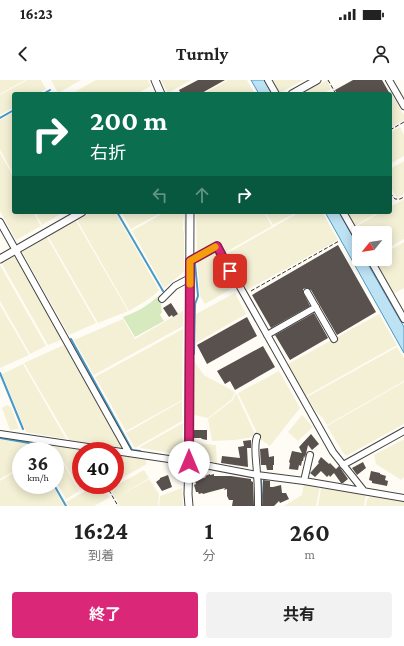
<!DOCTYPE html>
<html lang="ja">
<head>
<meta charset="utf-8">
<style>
	:root { --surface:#fff; --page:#f2f2f2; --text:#222; --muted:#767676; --accent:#db2777 }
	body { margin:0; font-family:"Crimson Pro","Noto Sans JP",serif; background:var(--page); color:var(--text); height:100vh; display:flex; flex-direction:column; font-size:15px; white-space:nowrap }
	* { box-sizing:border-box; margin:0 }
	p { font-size:13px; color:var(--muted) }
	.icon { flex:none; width:22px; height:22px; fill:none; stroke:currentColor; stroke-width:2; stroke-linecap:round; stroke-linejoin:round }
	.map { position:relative; height:426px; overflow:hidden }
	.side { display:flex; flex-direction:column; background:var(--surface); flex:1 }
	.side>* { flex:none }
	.guide { position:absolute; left:12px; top:12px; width:380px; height:122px; border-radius:4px; box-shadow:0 2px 10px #0003; background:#0b6e4f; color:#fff; overflow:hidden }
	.needle { width:26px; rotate:240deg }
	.tools { position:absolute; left:352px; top:146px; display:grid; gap:8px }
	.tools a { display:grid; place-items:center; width:40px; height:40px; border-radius:4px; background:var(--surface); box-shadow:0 2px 10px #0003; font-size:20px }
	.speed { position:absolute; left:12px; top:362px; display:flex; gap:8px; font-size:20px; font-weight:700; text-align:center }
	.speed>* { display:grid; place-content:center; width:52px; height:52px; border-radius:50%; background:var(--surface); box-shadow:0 2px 10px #0003; line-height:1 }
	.speed small { font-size:10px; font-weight:400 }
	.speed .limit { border:6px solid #d22; background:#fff; color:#111 }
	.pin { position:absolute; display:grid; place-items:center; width:34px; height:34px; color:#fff; margin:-17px; border-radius:8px; box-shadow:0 2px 6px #0006 }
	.me { position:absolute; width:44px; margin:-22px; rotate:0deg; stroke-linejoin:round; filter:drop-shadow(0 0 3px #0008) }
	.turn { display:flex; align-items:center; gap:14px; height:84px; padding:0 12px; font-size:18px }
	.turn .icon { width:52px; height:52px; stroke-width:2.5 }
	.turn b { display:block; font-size:28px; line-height:34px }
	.lanes { display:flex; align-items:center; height:38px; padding:0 12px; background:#0003; justify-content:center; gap:20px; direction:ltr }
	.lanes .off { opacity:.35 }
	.eta { display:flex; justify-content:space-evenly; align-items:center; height:68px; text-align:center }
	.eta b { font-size:24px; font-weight:700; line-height:28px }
	.primary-button { display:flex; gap:8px; margin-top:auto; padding:8px 12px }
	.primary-button a { flex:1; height:46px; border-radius:4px; background:var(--accent); color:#fff; font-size:16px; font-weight:700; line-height:46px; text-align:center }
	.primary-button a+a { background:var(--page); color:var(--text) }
	.status { display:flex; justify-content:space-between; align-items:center; height:28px; padding:0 20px; background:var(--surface); direction:ltr }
	.status svg { height:11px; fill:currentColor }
	header { display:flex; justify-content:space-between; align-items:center; height:52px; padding:0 12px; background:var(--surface); font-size:18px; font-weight:700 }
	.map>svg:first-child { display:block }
</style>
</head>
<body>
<div class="status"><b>16:23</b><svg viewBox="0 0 49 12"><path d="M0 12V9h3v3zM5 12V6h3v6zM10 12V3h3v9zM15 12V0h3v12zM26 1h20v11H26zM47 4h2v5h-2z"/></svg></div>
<header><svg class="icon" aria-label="back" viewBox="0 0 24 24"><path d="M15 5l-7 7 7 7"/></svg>Turnly<svg class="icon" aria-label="person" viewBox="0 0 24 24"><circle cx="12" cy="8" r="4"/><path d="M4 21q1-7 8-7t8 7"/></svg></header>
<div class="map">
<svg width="404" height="426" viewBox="0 0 404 426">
	<rect width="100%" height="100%" fill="#fffcf5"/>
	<path fill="#f4f0d5" d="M 0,0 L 25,0 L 0,14 Z
		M 27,0 L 41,0 L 46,9 L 37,14 L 14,14 L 14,27 L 0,35 L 0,15 Z
		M 51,0 L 81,0 L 58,13 Z
		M 96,0 L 148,0 L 151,6 L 136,14 L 71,14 Z
		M 161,0 L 191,0 L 168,13 Z
		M 228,0 L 247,0 L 255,14 L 203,14 Z
		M 272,0 L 303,0 L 280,13 Z
		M 327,0 L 331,9 L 322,14 L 302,14 Z
		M 391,13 L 404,35 L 404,40 L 390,48 L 390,14 Z
		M 14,32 L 14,95 L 0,70 L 0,40 Z
		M 400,47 L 404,55 L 404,76 L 390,84 L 390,53 Z
		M 0,73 L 14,98 L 14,132 L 33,132 L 41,146 L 16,160 L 0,131 Z
		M 404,81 L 404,114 L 397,118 L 390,106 L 390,89 Z
		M 404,119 L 404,159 L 385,170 L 385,153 L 359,153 L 359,154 L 355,147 L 381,132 L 390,132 L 390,127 Z
		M 35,132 L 64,132 L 42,145 Z
		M 92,132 L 115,132 L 159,210 L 154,215 L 144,222 L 129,231 L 77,140 Z
		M 121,132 L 162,132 L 131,149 Z
		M 165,132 L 184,132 L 183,149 L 184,154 L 184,192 L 164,208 L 132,151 Z
		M 196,132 L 264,132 L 272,146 L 226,172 L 218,160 L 197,172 Z
		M 265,132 L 297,132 L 273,145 Z
		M 300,132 L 322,132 L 338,160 L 247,210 L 226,174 Z
		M 351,132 L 378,132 L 355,146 L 348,134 Z
		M 76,141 L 128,231 L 98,243 L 48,156 Z
		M 47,157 L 96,243 L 69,255 L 22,172 Z
		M 404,162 L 404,208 L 393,214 L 374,179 L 385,179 L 385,173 Z
		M 215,170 L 217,171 L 236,206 L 205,224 L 200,216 L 197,181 Z
		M 16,175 L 63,259 L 48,265 L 2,184 Z
		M 0,185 L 46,266 L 30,274 L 0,221 Z
		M 235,213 L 246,234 L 196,263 L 196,234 Z
		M 0,225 L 29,275 L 0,288 Z
		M 183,231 L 183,246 L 94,295 L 74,260 L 123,239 L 135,259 Z
		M 379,234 L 397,265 L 306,316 L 288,284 Z
		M 183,249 L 182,320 L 126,351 L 95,297 Z
		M 66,264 L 123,369 L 69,360 L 24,283 Z
		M 397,267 L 404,278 L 404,301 L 327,345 L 323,338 L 317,333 L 307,317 Z
		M 194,281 L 204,295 L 235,312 L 232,319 L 208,338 L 194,335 Z
		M 23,284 L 66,359 L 26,352 L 2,294 Z
		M 279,291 L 300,328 L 270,366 L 260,359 L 238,313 Z
		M 404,302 L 404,344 L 346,376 L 342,371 L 327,346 Z
		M 236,313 L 255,354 L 253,357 L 235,360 L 212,361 L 208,339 L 233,320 Z
		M 182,321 L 182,341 L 135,368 L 126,353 Z
		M 7,325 L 11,327 L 19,349 L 10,350 L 2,328 Z
		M 302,335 L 313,347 L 298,361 L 288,352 Z
		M 183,343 L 182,371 L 178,374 L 141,368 L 140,367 Z
		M 0,359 L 29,364 L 32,371 L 21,371 L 21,387 L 0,399 Z
		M 404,359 L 404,397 L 401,400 L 376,384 L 374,375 Z
		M 33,362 L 53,365 L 79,411 L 66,419 L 55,400 L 55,371 L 38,371 Z
		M 193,363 L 216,365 L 217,384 L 209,380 L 196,377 L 192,372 Z
		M 54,365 L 84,370 L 85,371 L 81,371 L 81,405 L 89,405 L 80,410 Z
		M 115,373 L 145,379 L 147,384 L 115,402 Z
		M 21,388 L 21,405 L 52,405 L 64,426 L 0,426 L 0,401 Z
		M 144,390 L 149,398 L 116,418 L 149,399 L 159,414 L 158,426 L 120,426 L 110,409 Z
		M 304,404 L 320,406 L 316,426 L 284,426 L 302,415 Z
		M 96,405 L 102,405 L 110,417 L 94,426 L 68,426 L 66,422 Z
		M 182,408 L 183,426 L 159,426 L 160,416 Z
		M 321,408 L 366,413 L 364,426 L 318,426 Z
		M 372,416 L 404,422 L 404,426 L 366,426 L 367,419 Z"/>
	<path fill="#d7e9bf" d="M 160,215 L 162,232 L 160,235 L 164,241 L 135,257 L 123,237 C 138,232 148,225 160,215 Z"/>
	<path fill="#f0ece2" d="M 184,132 L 188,132 L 186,372 L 180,376 L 178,376 L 184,372 L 186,200 L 185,155 L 184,150 Z"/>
	<path fill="#bce2f4" stroke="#469bc8" d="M 251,0 L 265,0 L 272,14 L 259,14 Z
		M 325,132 L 339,132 L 359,168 L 359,179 L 365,179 L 404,247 L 404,273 Z"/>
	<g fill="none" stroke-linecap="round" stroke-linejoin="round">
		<path stroke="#469bc8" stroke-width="2" d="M 43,14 L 50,10
			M 0,38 L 14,30
			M 117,132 L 163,211
			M 71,259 L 132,370 L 140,371
			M 194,274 L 195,224 L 198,216 L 195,183
			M 0,293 L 23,349
			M 0,358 L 29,363 L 34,371
			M 54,405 L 66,426
			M 261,424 L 262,417 L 261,400"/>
	</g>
	<path fill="#59514d" d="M 198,0 L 225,0 L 200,14 L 181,14 L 179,10 Z
		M 353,0 L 382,0 L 390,14 L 337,14 L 335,10 Z
		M 338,165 L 376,232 L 337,255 L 311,210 L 307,208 L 303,209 L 303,212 L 310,226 L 271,248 L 252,215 Z
		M 171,223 L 178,234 L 173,237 L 172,235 L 169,237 L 163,228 Z
		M 314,233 L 328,258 L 290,280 L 275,255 Z
		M 247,237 L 257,256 L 207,284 L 197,265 Z
		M 263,266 L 275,287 L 235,310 L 230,301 L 225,304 L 217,291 Z
		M 194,350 L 207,350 L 207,360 L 202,359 L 201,358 L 194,358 Z
		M 311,354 L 319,364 L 312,370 L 308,365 L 305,378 L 304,376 L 303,381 L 302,381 L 301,386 L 299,385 L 298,390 L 289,389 L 290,383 L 289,382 L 292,371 L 302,373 L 299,367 Z
		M 251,360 L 251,368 L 247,368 L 248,387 L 221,383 L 222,376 L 240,378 L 238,367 L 244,366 L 243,361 Z
		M 268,368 L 269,377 L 274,376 L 274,385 L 273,385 L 273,390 L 267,390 L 266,385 L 261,385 L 260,369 Z
		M 321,377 L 329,384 L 330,383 L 336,389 L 339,386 L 348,399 L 343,403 L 341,403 L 334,393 L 330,397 L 329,395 L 327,397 L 321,391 L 315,397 L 310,393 L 311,392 L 319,383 L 318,382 Z
		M 363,382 L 366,388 L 357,395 L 352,388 Z
		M 371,391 L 380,393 L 380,394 L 386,396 L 385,400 L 388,401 L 387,406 L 372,403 L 372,401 L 369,400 Z
		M 210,394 L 210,395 L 214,394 L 214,396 L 231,396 L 251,399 L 251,401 L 253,402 L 254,426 L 232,426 L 233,420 L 229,420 L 227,416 L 227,409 L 224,410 L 225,408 L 210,412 L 203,414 L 202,413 L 199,414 L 198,412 L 196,412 L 194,405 L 196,404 L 195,401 L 206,397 L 205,396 Z
		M 168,395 L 172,407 L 162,411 L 156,402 L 160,399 L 160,398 Z
		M 263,400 L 270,401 L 270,407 L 273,407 L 281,405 L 282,413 L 286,413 L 289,419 L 280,423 L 279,421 L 274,426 L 262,426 Z"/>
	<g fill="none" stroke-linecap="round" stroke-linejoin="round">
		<g stroke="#444" stroke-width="8">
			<path id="minor" d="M 268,0 L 276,14
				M 389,0 L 404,26
				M 343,132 L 359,160
				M 0,142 L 129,373
				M 370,179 L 404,239
				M 190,181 L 217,166 L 333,372 L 364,411
				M 307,212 L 334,259
				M 162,219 L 175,206 L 190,198
				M 267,255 L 316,227
				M 0,354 L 189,382 L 257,395 L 304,401 L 404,418
				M 257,357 C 253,366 257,384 257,395 C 258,405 258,415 258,426
				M 343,385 L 404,351
				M 304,401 L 310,375"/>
		</g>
		<g stroke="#444" stroke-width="9">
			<path id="tertiary" d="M 155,0 L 161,14
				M 292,14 L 317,0
				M 0,179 L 82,132
				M 189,426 L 188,414 L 189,382 L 190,132"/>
		</g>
		<path stroke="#333" stroke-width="1" stroke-dasharray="4 2" stroke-linecap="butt" d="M 328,0 L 336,14
			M 390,50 L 404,42
			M 390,113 L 395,119 L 400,119 L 404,117
			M 251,211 L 339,161
			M 106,405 L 118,426"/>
		<use href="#minor" stroke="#fff" stroke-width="6"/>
		<use href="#tertiary" stroke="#fff" stroke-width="7"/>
	</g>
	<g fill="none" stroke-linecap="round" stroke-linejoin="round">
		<g stroke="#8e194d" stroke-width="10">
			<path id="route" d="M 189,382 L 190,181 L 217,166 L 230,191"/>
		</g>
		<use href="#route" stroke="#db2777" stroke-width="7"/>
		<path stroke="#f59e0b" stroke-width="7" d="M 190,204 L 190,181 L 215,167"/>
	</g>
</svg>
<div class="tools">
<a><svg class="needle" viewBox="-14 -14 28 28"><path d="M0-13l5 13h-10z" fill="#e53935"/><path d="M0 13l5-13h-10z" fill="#767676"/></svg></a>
</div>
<div class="speed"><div>36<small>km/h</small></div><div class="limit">40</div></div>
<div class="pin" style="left:230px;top:191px;background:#d93025"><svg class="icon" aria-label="arrive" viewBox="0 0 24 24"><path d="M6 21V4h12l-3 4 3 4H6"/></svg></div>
<svg class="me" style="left:189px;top:382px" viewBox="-20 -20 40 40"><circle r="19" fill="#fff"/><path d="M0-13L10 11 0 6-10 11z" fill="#db2777"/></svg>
<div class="guide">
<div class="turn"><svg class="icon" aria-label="right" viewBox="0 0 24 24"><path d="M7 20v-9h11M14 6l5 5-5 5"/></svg><div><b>200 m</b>右折</div></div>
<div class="lanes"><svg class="icon off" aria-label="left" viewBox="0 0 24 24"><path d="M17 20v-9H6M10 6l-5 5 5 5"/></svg><svg class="icon off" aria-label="ahead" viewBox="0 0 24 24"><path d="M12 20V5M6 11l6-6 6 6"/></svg><svg class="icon" aria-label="right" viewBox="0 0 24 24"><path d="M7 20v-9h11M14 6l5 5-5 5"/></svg></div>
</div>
</div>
<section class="side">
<div class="eta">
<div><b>16:24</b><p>到着</p></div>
<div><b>1</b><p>分</p></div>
<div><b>260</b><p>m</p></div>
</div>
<div class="primary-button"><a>終了</a><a>共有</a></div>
</section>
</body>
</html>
